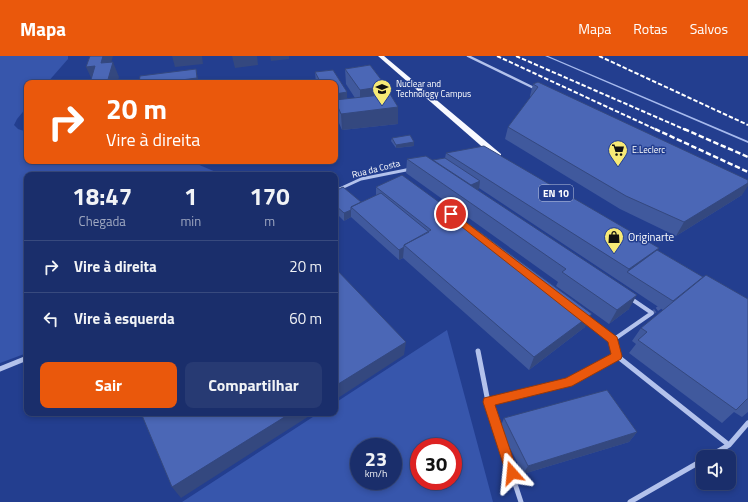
<!DOCTYPE html>
<html lang="pt">
<head>
<meta charset="utf-8">
<style>
	:root { --surface:#1a2e6b; --page:#273a73; --text:#f1f3f6; --muted:#9fa8c1; --line:#384a7e; --accent:#ea580c }
	body { margin:0; font-family:"Titillium Web",sans-serif; background:var(--page); color:var(--text); height:100vh; display:flex; flex-direction:column; font-size:15px; white-space:nowrap }
	* { box-sizing:border-box; margin:0 }
	p { font-size:13px; color:var(--muted) }
	.icon { flex:none; width:22px; height:22px; fill:none; stroke:currentColor; stroke-width:2; stroke-linecap:round; stroke-linejoin:round }
	.map { position:relative; flex:1; overflow:hidden }
	.panel { position:absolute; left:24px; top:116px; width:314px; height:244px; display:flex; flex-direction:column; background:var(--surface); border-radius:8px; box-shadow:0 2px 6px #0003,0 0 0 1px var(--line) }
	.panel>* { flex:none }
	.top-card { position:absolute; left:24px; top:24px; width:314px; height:84px; border-radius:8px; box-shadow:0 2px 6px #0003,0 0 0 1px var(--line); background:#ea580c; color:#fff; overflow:hidden }
	.tools { position:absolute; left:696px; top:394px; display:grid; gap:8px }
	.tools a { display:grid; place-items:center; width:40px; height:40px; border-radius:8px; background:var(--surface); box-shadow:0 2px 6px #0003,0 0 0 1px var(--line); font-size:20px }
	.speed { position:absolute; left:350px; top:382px; display:flex; gap:8px; font-size:20px; font-weight:700; text-align:center }
	.speed>* { display:grid; place-content:center; width:52px; height:52px; border-radius:50%; background:var(--surface); box-shadow:0 2px 6px #0003,0 0 0 1px var(--line); line-height:1 }
	.speed small { font-size:10px; font-weight:400 }
	.speed .limit { border:6px solid #d22; background:#fff; color:#111 }
	.pin { position:absolute; display:grid; place-items:center; width:34px; height:34px; color:#fff; margin:-17px; border:2px solid #fff; border-radius:50%; box-shadow:0 1px 4px #0007 }
	.me { position:absolute; width:44px; margin:-22px; rotate:342deg; stroke-linejoin:round; filter:drop-shadow(0 0 3px #0008) }
	.turn { display:flex; align-items:center; gap:14px; height:84px; padding:0 16px; font-size:18px }
	.turn .icon { width:52px; height:52px; stroke-width:2.5 }
	.turn b { display:block; font-size:28px; line-height:34px }
	.eta { display:flex; justify-content:space-evenly; align-items:center; height:68px; text-align:center }
	.eta b { font-size:24px; font-weight:700; line-height:28px }
	.cta { display:flex; gap:8px; margin-top:auto; padding:8px 16px }
	.cta a { flex:1; height:46px; border-radius:8px; background:var(--accent); color:#fff; font-size:16px; font-weight:700; line-height:46px; text-align:center }
	.cta a+a { background:var(--page); color:var(--text) }
	ul { padding:0; list-style:none }
	li { display:flex; align-items:center; gap:12px; height:52px; padding:0 16px; border-top:1px solid var(--line) }
	li div { flex:1 }
	li b { display:block; font-size:15px }
	li em { font-style:normal }
	header { display:flex; align-items:center; gap:24px; box-sizing:border-box; height:56px; padding:0 20px; background:var(--accent); color:#fff }
	header strong { font-size:19px }
	nav { display:flex; gap:22px; margin-inline-start:auto; font-size:14px }
	.map>svg:first-child { display:block }
</style>
</head>
<body>
<header>
<strong>Mapa</strong>
<nav><a>Mapa</a><a>Rotas</a><a>Salvos</a></nav>
</header>
<div class="map">
<svg width="748" height="446" viewBox="0 0 748 446">
	<rect width="100%" height="100%" fill="#233e8f"/>
	<path fill="#3756ac" fill-rule="evenodd" d="M 0,0 L 68,0 L 68,3 L 47,27 L 27,27 L 27,51 L 17,63 L 14,69 L 18,73 L 27,76 L 27,105 L 190,105 L 223,119 L 27,119 L 27,297 L 0,307 Z
		M 447,274 L 493,446 L 182,446 L 319,357 L 335,357 L 335,347 ZM 359,391 L 393,391 L 393,425 L 359,425 ZM 419,391 L 453,391 L 453,425 L 419,425 Z"/>
	<g fill="none" stroke-linecap="round" stroke-linejoin="round">
		<path fill="#a7baed" fill-rule="evenodd" d="M 545,0 L 548,0 L 748,85 L 748,87 Z"/>
		<path stroke="#445ba0" stroke-width="4" stroke-dasharray="4 2" stroke-linecap="butt" d="M 652,257 L 663,249"/>
		<path stroke="#b3c2ec" stroke-width="2.5" d="M 468,0 L 536,33"/>
		<path stroke="#b3c2ec" stroke-width="3" d="M 335,135 L 361,123 L 411,113"/>
		<path stroke="#b3c2ec" stroke-width="4" d="M 585,263 L 613,284 L 652,257 L 630,242
			M 613,284 L 615,290"/>
		<path stroke="#b3c2ec" stroke-width="5" d="M 614,289 L 617,300 L 729,389
			M 478,295 L 488,346 L 521,446
			M 0,313 L 27,302
			M 488,346 L 568,326 L 617,300
			M 708,401 L 729,389 L 748,367
			M 630,446 L 703,404"/>
		<path fill="#f8f9ff" fill-rule="evenodd" d="M 378,0 L 384,0 L 501,98 L 501,102 L 495,102 Z"/>
		<path stroke="#fff" stroke-width="2" stroke-dasharray="4.5 2" stroke-linecap="butt" d="M 497,0 L 657,74
			M 516,0 L 686,74
			M 599,0 L 748,69"/>
		<path stroke="#fff" stroke-width="2.5" stroke-dasharray="5.5 2.5" stroke-linecap="butt" d="M 655,73 L 748,116
			M 684,73 L 748,101"/>
	</g>
	<path fill="#40599d" d="M 370,9 L 386,30 L 386,38 L 390,38 L 398,51 L 398,68 L 342,74 L 336,60 L 336,54 L 335,54 L 335,27 L 316,27 L 315,16 L 333,14 L 347,36 L 347,42 L 355,42 L 346,28 L 345,13 Z
		M 533,28 L 742,139 L 676,180 L 620,153 L 505,83 L 508,71 L 531,41 L 530,40 Z
		M 392,82 L 414,86 L 414,90 L 396,92 L 391,85 Z
		M 446,97 L 659,192 L 657,194 L 703,221 L 748,243 L 748,356 L 742,361 L 734,356 L 722,367 L 629,297 L 636,288 L 632,285 L 641,272 L 663,254 L 479,132 L 477,133 L 629,253 L 609,268 L 556,230 L 558,226 L 406,117 L 407,103 L 433,104 L 445,102 Z
		M 376,131 L 585,271 L 529,314 L 403,202 L 399,204 L 351,161 L 344,165 L 335,156 L 335,135 L 361,146 L 376,140 Z
		M 504,362 L 637,376 L 629,386 L 523,418 L 500,372 Z"/>
	<path fill="#34487f" d="M 103,0 L 113,0 L 107,22 L 101,7 Z
		M 172,0 L 202,0 L 203,8 L 175,11 Z
		M 232,0 L 257,0 L 258,9 L 235,12 Z
		M 270,0 L 289,0 L 289,3 L 271,5 Z
		M 113,6 L 119,21 L 117,27 L 103,27 Z
		M 95,10 L 93,26 L 86,11 Z
		M 196,13 L 199,27 L 157,27 Z
		M 386,30 L 386,46 L 360,50 L 360,34 Z
		M 347,36 L 347,52 L 335,44 L 336,54 L 335,54 L 335,38 Z
		M 398,51 L 398,68 L 342,74 L 341,58 Z
		M 414,86 L 414,90 L 396,92 L 396,89 Z
		M 480,125 L 479,133 L 463,140 L 465,132 Z
		M 748,127 L 748,130 L 742,139 L 676,180 L 684,166 Z
		M 351,154 L 351,161 L 344,165 L 344,157 Z
		M 404,191 L 403,202 L 399,204 L 399,194 Z
		M 659,192 L 651,205 L 627,216 L 629,213 Z
		M 637,239 L 629,253 L 609,268 L 617,254 Z
		M 592,258 L 585,271 L 529,314 L 534,301 Z
		M 406,286 L 404,299 L 335,344 L 335,330 Z
		M 291,357 L 314,357 L 181,442 L 172,431 Z
		M 637,376 L 629,386 L 523,418 L 528,410 Z"/>
	<path fill="#4b67b6" stroke="#34487f" d="M 90,0 L 103,0 L 101,7 L 113,6 L 107,27 L 90,27 L 95,10 L 86,11 Z
		M 370,9 L 386,30 L 360,34 L 345,13 Z
		M 196,13 L 197,22 L 157,27 L 139,27 L 140,20 Z
		M 333,14 L 347,36 L 335,38 L 335,27 L 321,27 L 315,16 Z
		M 538,26 L 748,124 L 748,127 L 684,166 L 626,140 L 508,71 L 538,31 L 533,28 Z
		M 390,38 L 398,51 L 341,58 L 335,44 Z
		M 410,79 L 414,86 L 396,89 L 392,82 Z
		M 484,90 L 659,192 L 629,213 L 446,97 Z
		M 426,100 L 637,239 L 617,254 L 562,216 L 566,213 L 407,103 Z
		M 445,102 L 480,125 L 471,129 L 433,104 Z
		M 402,119 L 592,258 L 534,301 L 404,189 L 431,174 L 376,131 Z
		M 343,131 L 361,146 L 351,151 L 351,154 L 344,157 L 335,149 L 335,135 Z
		M 381,137 L 429,176 L 404,189 L 404,191 L 399,194 L 351,151 Z
		M 657,194 L 703,221 L 673,245 L 627,216 Z
		M 335,212 L 406,286 L 335,330 Z
		M 706,219 L 748,243 L 748,343 L 747,343 L 736,354 L 638,284 L 647,276 L 641,272 Z
		M 607,334 L 637,376 L 528,410 L 504,362 Z
		M 141,357 L 291,357 L 172,431 Z"/>
	<path fill="#ea580c" stroke="#983908" d="M 451,155 L 617,281 L 622,300 L 621,303 L 572,330 L 495,349 L 518,417 L 516,422 L 512,424 L 507,422 L 506,417 L 483,346 L 484,342 L 566,322 L 611,298 L 608,286 L 448,160 L 448,156 Z"/>
	<defs>
		<g id="university-pin" transform="scale(1)"><path d="M0 17L-7.5 6A9.5 9.5 0 1 1 7.5 6Z" fill="#f7ea76" stroke="#233e8f"/><path d="M0-5L7-2L0 1L-7-2ZM-4 1L0 2.5L4 1V4Q0 6-4 4Z" fill="#111"/></g>
		<g id="supermarket-pin" transform="scale(1)"><path d="M0 17L-7.5 6A9.5 9.5 0 1 1 7.5 6Z" fill="#f7ea76" stroke="#233e8f"/><path d="M-6-5.5h2.5l.6 2H6L4.5 2H-2.5L-4.4-4H-6ZM-1.5 3.2a1.3 1.3 0 1 0 .1 0ZM3 3.2a1.3 1.3 0 1 0 .1 0Z" fill="#111"/></g>
		<g id="shop-pin" transform="scale(1)"><path d="M0 17L-7.5 6A9.5 9.5 0 1 1 7.5 6Z" fill="#f7ea76" stroke="#233e8f"/><path d="M-5-2.5h2.3a2.7 3.5 0 0 1 5.4 0H5L5.5 6h-11ZM-1.5-2.5h3a1.5 2.3 0 0 0-3 0Z" fill="#111"/></g>
	</defs>
	<g fill-rule="evenodd">
		<use href="#university-pin" x="382" y="33"/>
		<use href="#supermarket-pin" x="618" y="94"/>
		<use href="#shop-pin" x="614" y="181"/>
	</g>
	<g text-anchor="middle" stroke-width="3" stroke-linejoin="round" paint-order="stroke">
		<g font-size="9" fill="#fff" stroke="#233e8f" text-anchor="start">
			<text x="396" y="31">Nuclear and<tspan x="396" dy="10">Technology Campus</tspan></text>
			<text x="632" y="97">E.Leclerc</text>
		</g>
		<g font-size="9" fill="#fff" stroke="#233e8f">
			<text transform="translate(376 113) rotate(-14)" y="3">Rua da Costa</text>
		</g>
		<rect fill="#233e8f" stroke="#bdc5dd" stroke-width="1" x="539" y="129" width="34" height="16" rx="3"/>
		<g font-size="10" font-weight="bold" fill="#fff">
			<text x="556" y="141">EN 10</text>
		</g>
		<g font-size="11" fill="#fff" stroke="#233e8f" text-anchor="start">
			<text x="628" y="185">Originarte</text>
		</g>
	</g>
</svg>
<div class="tools">
<a><svg class="icon" aria-label="sound" viewBox="0 0 24 24"><path d="M4 9h4l5-4v14l-5-4H4zM17 9q2 3 0 6"/></svg></a>
</div>
<div class="speed"><div>23<small>km/h</small></div><div class="limit">30</div></div>
<div class="pin" style="left:451px;top:158px;background:#d93025"><svg class="icon" aria-label="arrive" viewBox="0 0 24 24"><path d="M6 21V4h12l-3 4 3 4H6"/></svg></div>
<svg class="me" style="left:512px;top:417px" viewBox="-20 -20 40 40"><path d="M0-17L14 15 0 8-14 15z" fill="#ea580c" stroke="#fff" stroke-width="4"/></svg>
<div class="top-card">
<div class="turn"><svg class="icon" aria-label="right" viewBox="0 0 24 24"><path d="M7 20v-9h11M14 6l5 5-5 5"/></svg><div><b>20 m</b>Vire à direita</div></div>
</div>
<section class="panel">
<div class="eta">
<div><b>18:47</b><p>Chegada</p></div>
<div><b>1</b><p>min</p></div>
<div><b>170</b><p>m</p></div>
</div>
<ul>
<li><svg class="icon" aria-label="right" viewBox="0 0 24 24"><path d="M7 20v-9h11M14 6l5 5-5 5"/></svg><div><b>Vire à direita</b></div><em>20 m</em></li>
<li><svg class="icon" aria-label="left" viewBox="0 0 24 24"><path d="M17 20v-9H6M10 6l-5 5 5 5"/></svg><div><b>Vire à esquerda</b></div><em>60 m</em></li>
</ul>
<div class="cta"><a>Sair</a><a>Compartilhar</a></div>
</section>
</div>
</body>
</html>
